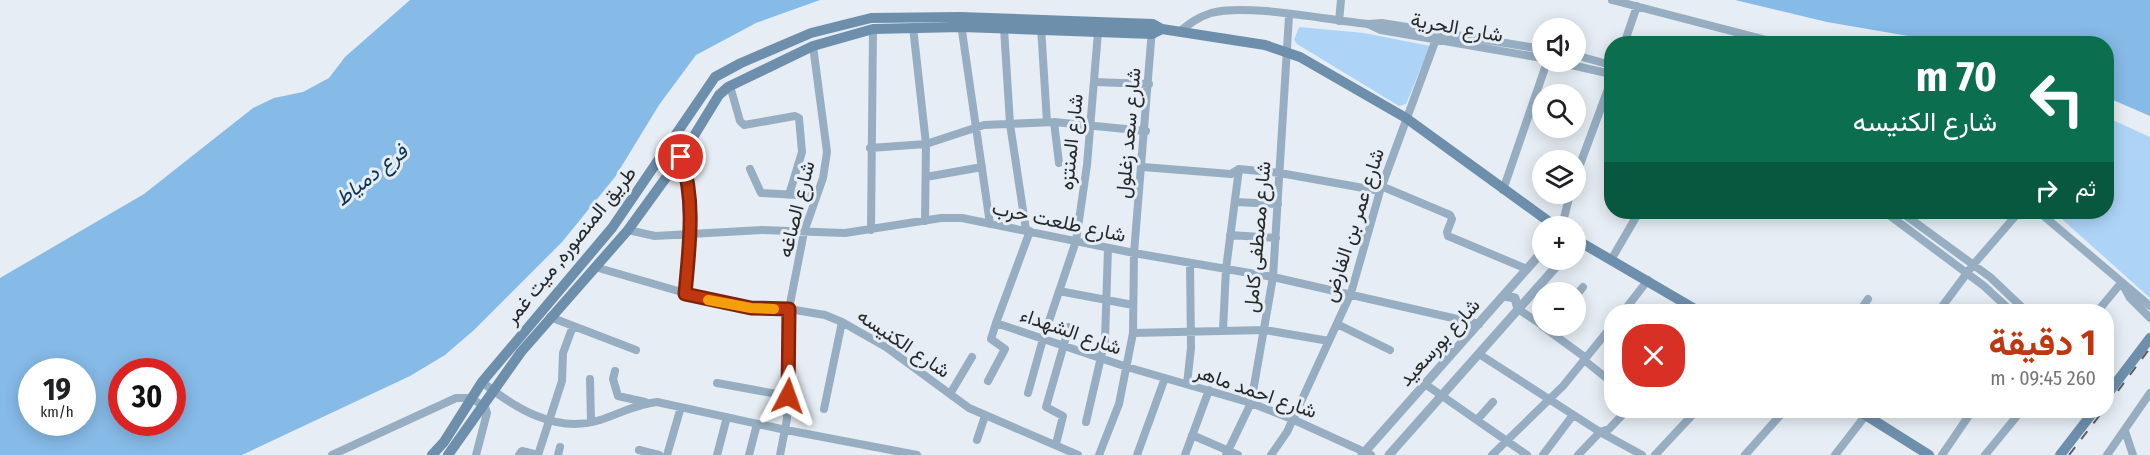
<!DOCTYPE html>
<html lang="ar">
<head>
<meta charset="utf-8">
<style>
	:root { --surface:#fff; --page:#f2f2f2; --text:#202124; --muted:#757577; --accent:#c0360f }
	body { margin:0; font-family:"Fira Sans Condensed",Vazirmatn,sans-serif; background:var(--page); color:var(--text); direction:rtl; height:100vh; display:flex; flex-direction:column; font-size:22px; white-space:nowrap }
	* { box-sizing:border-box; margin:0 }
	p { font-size:20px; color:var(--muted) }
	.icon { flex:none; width:33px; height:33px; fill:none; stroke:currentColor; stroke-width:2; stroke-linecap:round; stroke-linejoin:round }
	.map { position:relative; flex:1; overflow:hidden; direction:ltr }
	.panel { position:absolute; left:1604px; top:304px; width:510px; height:114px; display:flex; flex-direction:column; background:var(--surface); border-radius:24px; box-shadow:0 3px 15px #0003; direction:rtl }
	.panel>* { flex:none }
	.guide { position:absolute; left:1604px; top:36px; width:510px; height:183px; border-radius:24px; box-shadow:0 3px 15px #0003; direction:rtl; background:#0b6e4f; color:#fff; overflow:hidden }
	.controls { position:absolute; left:1532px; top:18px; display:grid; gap:12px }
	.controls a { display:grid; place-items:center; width:54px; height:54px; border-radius:50%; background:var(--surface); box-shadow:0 3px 15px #0003; font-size:30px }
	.speed { position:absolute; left:18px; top:358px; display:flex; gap:12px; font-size:30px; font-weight:700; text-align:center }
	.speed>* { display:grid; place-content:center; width:78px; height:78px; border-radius:50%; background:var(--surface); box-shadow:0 3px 15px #0003; line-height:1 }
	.speed small { font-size:15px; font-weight:400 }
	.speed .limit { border:9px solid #d22; background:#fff; color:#111 }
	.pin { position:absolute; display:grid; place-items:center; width:51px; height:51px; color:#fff; margin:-26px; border:3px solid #fff; border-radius:50%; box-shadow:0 2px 6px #0007 }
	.me { position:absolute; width:66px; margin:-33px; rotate:4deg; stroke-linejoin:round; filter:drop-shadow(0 0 4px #0008) }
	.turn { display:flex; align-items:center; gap:21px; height:126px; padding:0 18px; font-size:27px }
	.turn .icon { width:78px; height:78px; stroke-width:2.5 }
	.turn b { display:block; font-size:42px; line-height:51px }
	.then { display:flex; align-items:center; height:57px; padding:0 18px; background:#0003; gap:12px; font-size:22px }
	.round { display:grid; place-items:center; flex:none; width:63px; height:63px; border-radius:24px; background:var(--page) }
	.overview { display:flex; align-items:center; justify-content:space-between; height:102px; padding:0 18px }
	h1 { font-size:36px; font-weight:700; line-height:45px; color:var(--accent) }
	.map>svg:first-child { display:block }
</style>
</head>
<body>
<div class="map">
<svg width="2150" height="455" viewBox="0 0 2150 455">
	<rect width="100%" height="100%" fill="#e6edf4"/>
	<path fill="#add4f7" d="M 1299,27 L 1364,33 L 1430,46 L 1406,104 L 1399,106 L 1297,44 L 1294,40 Z
		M 2106,117 L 2150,137 L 2150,298 L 2054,212 L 2106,212 Z"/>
	<path fill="#86bae7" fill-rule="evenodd" d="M 410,0 L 820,0 L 756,23 L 696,55 L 659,105 L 615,177 L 562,242 L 474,330 L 445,355 L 410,376 L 242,455 L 0,455 L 0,278 L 144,194 L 253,108 L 274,98 L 303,92 L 329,78 L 345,57 ZM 32,372 L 82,372 L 82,423 L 32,423 ZM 122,372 L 172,372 L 172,423 L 122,423 Z
		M 1735,0 L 2150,0 L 2150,116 L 2106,97 L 2106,44 L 1949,43 L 1827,22 Z"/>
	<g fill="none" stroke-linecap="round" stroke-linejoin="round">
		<path stroke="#97aec2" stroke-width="8" d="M 1612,0 L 1781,44
			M 1339,21 L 1341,0
			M 961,24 L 990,224
			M 1368,24 L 1381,30 L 1542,58
			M 913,27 L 926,144 L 925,221
			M 1041,27 L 1047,122
			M 1004,28 L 1010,124 L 1026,230
			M 1179,32 C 1189,24 1198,17 1211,13 C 1246,3 1329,20 1368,24 L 1382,23 L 1542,49
			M 1624,44 L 1637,6
			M 1575,55 L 1611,65
			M 1558,62 L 1611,74
			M 1094,82 L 1149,84
			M 730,86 L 740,121 L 744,125 L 795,116 L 799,118 L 802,152 L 789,195
			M 1054,122 L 1059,163
			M 870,148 L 926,144 L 984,125 L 1054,122 L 1146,131
			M 681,157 C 696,200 689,249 685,294
			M 1143,167 L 1231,174 L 1239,169 L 1280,173 L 1380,191
			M 750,169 L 761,193 L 816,196
			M 926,177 L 982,167
			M 1575,178 L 1611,81
			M 1381,186 L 1450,215 L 1452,219 L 1447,232 L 1448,236 L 1527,269
			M 1503,190 L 1547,62
			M 1235,202 L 1278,204
			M 1885,212 L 1984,286 L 2012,312
			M 1901,212 L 1990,277 L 2027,312
			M 2039,212 L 2150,306
			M 1562,226 L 1570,194
			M 628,230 L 655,236 L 762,230 L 845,233 L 941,218 L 962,218 L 1134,253 L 1273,277 L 1479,324
			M 871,230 L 873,29
			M 1030,231 L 996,323 L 1127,367 L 1251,403 L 1292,419 L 1371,455
			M 1230,235 L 1276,238
			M 1611,260 L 1639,212
			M 595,267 L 706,299 L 751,308 L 789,309 L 825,315 L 842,322 L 886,347 L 969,408 L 1078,455
			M 2124,287 L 2130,298 L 2150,318
			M 1059,291 L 1133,305
			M 1575,297 L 1583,287
			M 1518,309 L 1542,325
			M 1623,312 L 1648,280
			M 1859,312 L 1868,299
			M 1938,312 L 1973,265 L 2019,212
			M 2097,312 L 2121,283
			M 550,317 L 636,350
			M 1337,324 L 1390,350
			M 1542,326 L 1586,358
			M 1223,330 L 1226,269 L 1239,169
			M 1133,333 L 1265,330 L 1329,341
			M 1479,354 L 1600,432 L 1642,455
			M 1584,360 L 1610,381
			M 615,371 L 613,379 L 618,396 L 645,402
			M 590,379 L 591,422
			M 988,381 L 1005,349 L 991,339 L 996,323
			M 482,382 C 515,408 556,434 600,420 C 619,414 636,404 657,402 L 786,430 L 917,455
			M 717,383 L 788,396
			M 1187,384 L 1191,348 L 1190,263
			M 1425,384 L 1527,455
			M 1028,393 L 1043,339 L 1076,241 L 1087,165 L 1098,32
			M 950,394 L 972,357
			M 824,409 L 842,322
			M 1477,420 L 1493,402
			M 1086,422 L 1105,340 L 1108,248
			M 2125,431 L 2133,455
			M 1192,435 L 1238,455
			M 977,440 L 985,416
			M 1056,444 L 1063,416 L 1046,407 L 1069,327
			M 639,450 L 659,455
			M 332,455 L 456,398 L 471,398 L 485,407 L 487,413 L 476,455
			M 519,455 L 522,451 L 538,455
			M 538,455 L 562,381 L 563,353 L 573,326
			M 558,455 L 560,447
			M 667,455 L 681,407
			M 717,455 L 727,417
			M 749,455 L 757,424
			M 780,455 L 787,419 L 789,309 L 804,232 L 823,178 L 827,152 L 813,46
			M 1099,455 L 1119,404 L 1133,333 L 1134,253 L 1152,29
			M 1137,455 L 1165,378
			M 1185,455 L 1209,390
			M 1226,455 L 1251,403 L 1273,277 L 1289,16
			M 1271,455 L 1287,432 L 1351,293 L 1380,191 L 1439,31
			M 1492,455 L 1563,386 L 1611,327
			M 1543,455 L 1573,415
			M 1578,455 L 1600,432 L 1609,429 L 1626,411
			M 1655,455 L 1696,411
			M 1745,455 L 1784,411
			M 1835,455 L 1869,411
			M 1942,455 L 1972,411
			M 1985,455 L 2021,411
			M 2107,455 L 2150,393"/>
		<path stroke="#97aec2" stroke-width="9" d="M 1504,296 L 1515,298 L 1518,309
			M 1362,455 L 1542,252
			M 1389,455 L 1562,260"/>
		<path stroke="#6d8fac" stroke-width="10" d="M 1575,239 L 1700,312
			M 2106,396 L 2150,338
			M 1859,411 L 1929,455
			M 432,455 L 444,442 L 482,382 L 612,228 L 715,77 L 741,63 L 811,33 L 871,18 L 960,17 L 1153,24 L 1162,29 L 1265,45 L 1300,57 L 1406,118 L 1555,226
			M 448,455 L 521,352 L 628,230 L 681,157 L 719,95 L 728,87 L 813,46 L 873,29 L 962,27 L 1152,34 L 1162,29
			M 2060,455 L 2094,411"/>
		<path stroke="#5a5e62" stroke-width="2" stroke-dasharray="10 10" stroke-linecap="butt" d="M 2106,407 L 2150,348
			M 2069,455 L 2103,411"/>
	</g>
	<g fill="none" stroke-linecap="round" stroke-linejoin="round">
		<g stroke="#7d230a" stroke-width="15">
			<path id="route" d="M 681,157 C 696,200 689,249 685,294 L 751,308 L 789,309 L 788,396"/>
		</g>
		<use href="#route" stroke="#c0360f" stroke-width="10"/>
		<path stroke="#f59e0b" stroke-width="10" d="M 708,300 L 751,308 L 774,309"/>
	</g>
	<g text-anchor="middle" stroke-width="6" stroke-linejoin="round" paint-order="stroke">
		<g font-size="20" fill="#26292b" stroke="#e6edf4">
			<text transform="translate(1457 27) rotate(10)" y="7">شارع الحرية</text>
			<text transform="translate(1128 133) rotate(-85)" y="7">شارع سعد زغلول</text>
			<text transform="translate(1071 142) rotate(-84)" y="7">شارع المنتزه</text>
			<text transform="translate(796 209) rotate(-76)" y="7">شارع الصاغه</text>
			<text transform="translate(1059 221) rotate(12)" y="7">شارع طلعت حرب</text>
			<text transform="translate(1353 225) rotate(-72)" y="7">شارع عمر بن الفارض</text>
			<text transform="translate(1257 237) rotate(-85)" y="7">شارع مصطفى كامل</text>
			<text transform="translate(570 245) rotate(-51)" y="7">طريق المنصوره, ميت غمر</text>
			<text transform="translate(1071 331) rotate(19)" y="7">شارع الشهداء</text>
			<text transform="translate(1439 342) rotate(-48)" y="7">شارع بورسعيد</text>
			<text transform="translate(904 343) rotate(34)" y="7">شارع الكنيسه</text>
			<text transform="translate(1256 391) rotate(19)" y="7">شارع احمد ماهر</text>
		</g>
		<g font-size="21" font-style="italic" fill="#0a3451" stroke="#e6edf4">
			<text transform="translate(371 175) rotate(-38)" y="7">فرع دمياط</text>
		</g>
	</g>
</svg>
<div class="controls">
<a><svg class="icon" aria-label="sound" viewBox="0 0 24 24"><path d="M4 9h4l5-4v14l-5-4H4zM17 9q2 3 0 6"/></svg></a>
<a><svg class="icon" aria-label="search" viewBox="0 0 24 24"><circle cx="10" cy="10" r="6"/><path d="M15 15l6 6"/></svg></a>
<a><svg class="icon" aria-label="layers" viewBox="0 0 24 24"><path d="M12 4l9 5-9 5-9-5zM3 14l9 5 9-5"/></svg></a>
<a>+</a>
<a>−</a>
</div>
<div class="speed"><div>19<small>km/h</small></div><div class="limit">30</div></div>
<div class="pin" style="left:681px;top:157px;background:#d93025"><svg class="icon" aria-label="arrive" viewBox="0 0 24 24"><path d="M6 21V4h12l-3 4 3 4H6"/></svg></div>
<svg class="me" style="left:788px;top:396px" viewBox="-20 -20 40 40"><path d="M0-17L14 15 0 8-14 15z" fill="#c0360f" stroke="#fff" stroke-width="4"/></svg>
<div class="guide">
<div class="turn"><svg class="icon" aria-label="left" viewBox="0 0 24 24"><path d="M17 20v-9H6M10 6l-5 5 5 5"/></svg><div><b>70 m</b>شارع الكنيسه</div></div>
<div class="then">ثم<svg class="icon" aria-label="right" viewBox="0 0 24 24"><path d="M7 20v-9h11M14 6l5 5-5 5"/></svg></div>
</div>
<section class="panel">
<div class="overview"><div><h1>1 دقيقة</h1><p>260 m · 09:45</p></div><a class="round" style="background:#d93025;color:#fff"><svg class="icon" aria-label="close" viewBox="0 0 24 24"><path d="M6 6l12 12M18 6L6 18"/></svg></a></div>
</section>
</div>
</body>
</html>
